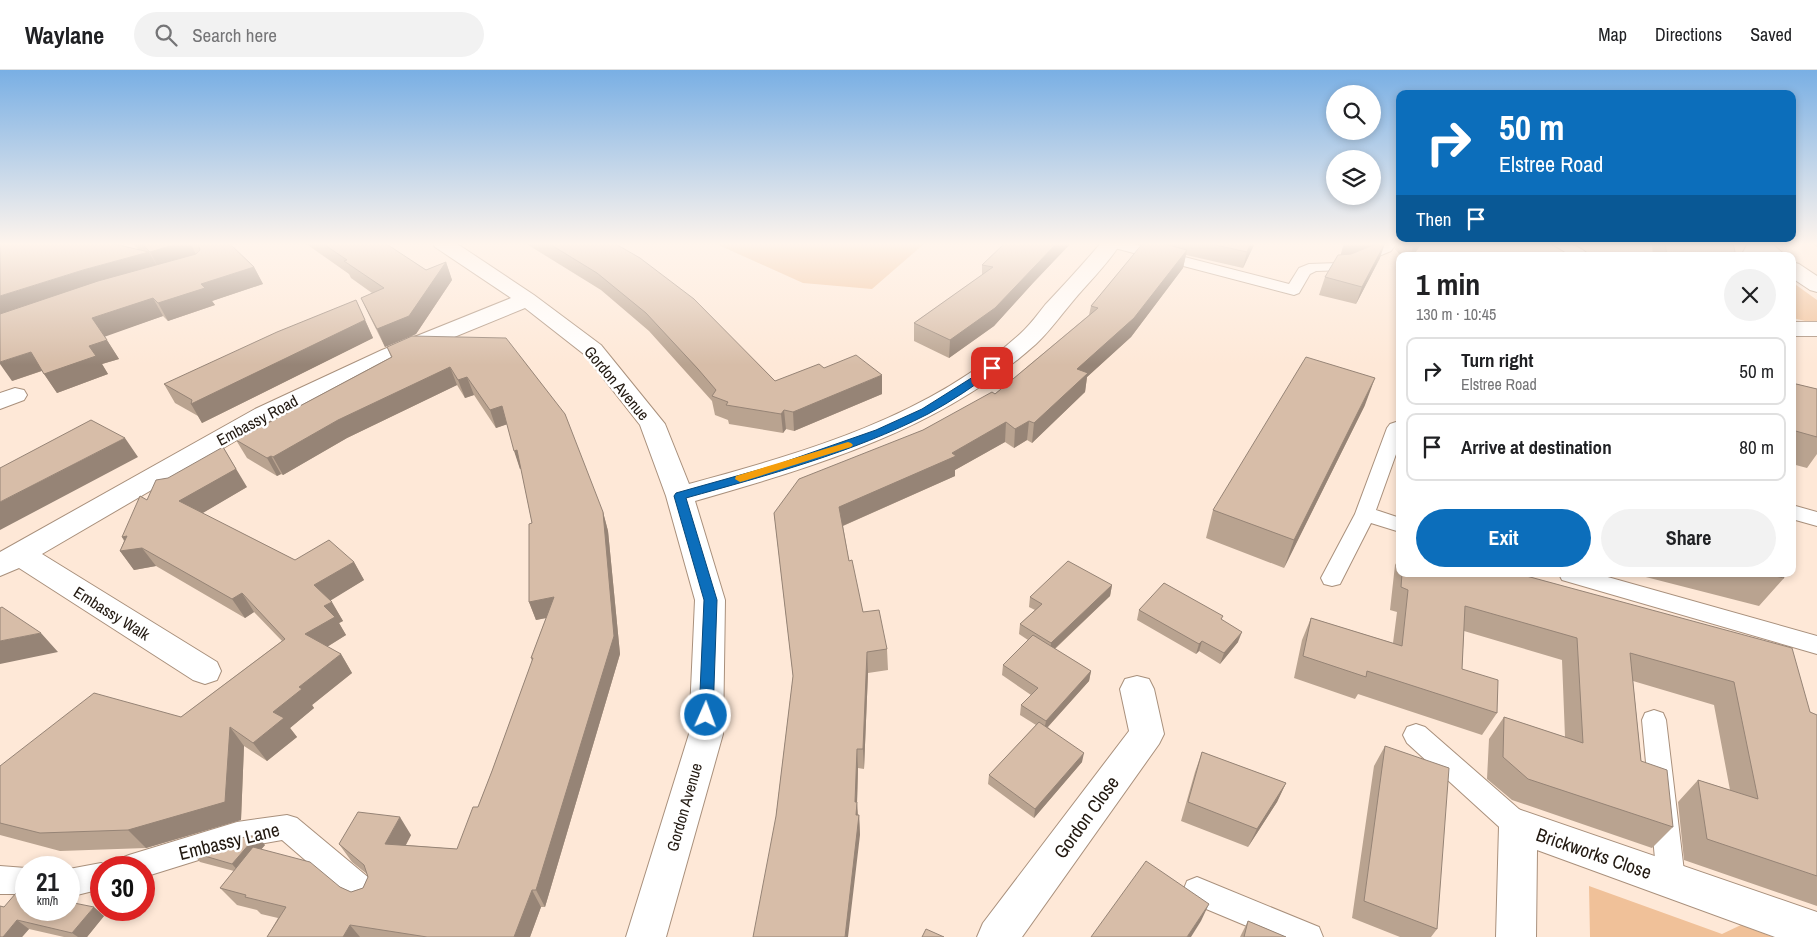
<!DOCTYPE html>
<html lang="en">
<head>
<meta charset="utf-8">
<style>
	:root { --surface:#fff; --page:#f2f2f2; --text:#202124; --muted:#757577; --line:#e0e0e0; --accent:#0c6ebb }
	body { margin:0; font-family:"Archivo Narrow",sans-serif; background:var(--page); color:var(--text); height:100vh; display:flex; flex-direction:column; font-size:19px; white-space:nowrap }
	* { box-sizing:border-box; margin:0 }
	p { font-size:16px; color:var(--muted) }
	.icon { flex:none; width:28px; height:28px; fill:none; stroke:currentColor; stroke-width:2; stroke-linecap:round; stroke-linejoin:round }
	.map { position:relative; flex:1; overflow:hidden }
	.sheet { position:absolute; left:1396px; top:182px; width:400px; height:325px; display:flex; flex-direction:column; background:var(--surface); border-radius:10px; box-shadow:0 2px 8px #0003 }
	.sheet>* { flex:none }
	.banner { position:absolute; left:1396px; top:20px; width:400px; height:152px; border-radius:10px; box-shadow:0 2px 8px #0003; background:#0c6ebb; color:#fff; overflow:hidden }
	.fabs { position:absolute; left:1326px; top:15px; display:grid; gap:10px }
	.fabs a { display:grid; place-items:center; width:55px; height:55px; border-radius:50%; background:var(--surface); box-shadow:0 2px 8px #0003; font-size:25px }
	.speed { position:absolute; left:15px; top:786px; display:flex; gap:10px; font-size:25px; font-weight:700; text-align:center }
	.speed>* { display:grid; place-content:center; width:65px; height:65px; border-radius:50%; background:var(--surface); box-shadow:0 2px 8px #0003; line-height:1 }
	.speed small { font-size:12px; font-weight:400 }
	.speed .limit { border:8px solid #d22; background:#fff; color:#111 }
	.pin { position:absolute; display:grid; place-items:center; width:42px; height:42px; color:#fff; margin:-21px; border-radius:10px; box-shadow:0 2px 8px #0006 }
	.me { position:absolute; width:55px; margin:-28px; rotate:2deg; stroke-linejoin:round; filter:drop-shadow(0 0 4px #0008) }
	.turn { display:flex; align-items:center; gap:18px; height:105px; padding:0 20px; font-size:22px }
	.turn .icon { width:65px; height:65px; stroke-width:2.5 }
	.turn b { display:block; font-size:35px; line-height:42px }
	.then { display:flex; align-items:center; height:48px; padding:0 20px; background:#0003; gap:10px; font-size:19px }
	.round { display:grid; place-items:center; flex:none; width:52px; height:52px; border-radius:26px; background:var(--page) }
	.summary { display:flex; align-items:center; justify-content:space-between; height:85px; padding:0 20px }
	h1 { font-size:30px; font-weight:800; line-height:38px }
	.primary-button { display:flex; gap:10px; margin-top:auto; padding:10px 20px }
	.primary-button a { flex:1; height:58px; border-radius:30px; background:var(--accent); color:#fff; font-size:20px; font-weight:800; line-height:58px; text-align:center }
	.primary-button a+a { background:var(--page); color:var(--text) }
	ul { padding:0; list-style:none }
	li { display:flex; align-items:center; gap:15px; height:68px; margin:0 10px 8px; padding:0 10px; border:2px solid var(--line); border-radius:10px }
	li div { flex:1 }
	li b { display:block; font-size:19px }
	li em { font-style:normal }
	header { display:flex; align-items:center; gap:30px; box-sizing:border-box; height:70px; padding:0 25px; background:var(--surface); border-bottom:1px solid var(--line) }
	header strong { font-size:24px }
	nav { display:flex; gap:28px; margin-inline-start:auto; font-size:18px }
	.search { width:350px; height:45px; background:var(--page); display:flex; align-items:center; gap:12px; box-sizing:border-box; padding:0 18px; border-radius:28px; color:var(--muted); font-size:19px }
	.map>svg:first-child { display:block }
</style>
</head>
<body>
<header>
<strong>Waylane</strong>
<div class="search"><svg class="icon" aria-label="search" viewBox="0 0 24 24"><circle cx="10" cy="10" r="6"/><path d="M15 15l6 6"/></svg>Search here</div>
<nav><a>Map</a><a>Directions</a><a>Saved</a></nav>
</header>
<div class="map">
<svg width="1817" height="867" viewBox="0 0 1817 867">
	<rect width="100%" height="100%" fill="#fee8d7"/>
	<path fill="#f0c199" d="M 714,173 L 925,173 L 872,219 L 803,213 Z
		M 1792,212 L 1817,230 L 1817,254 L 1793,248 Z
		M 1589,816 L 1722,864 L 1741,855 L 1773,867 L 1590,867 Z"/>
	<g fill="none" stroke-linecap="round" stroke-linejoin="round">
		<g stroke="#a9907c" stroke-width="2">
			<path id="lane" d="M 1105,173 L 1130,173 L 1289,214 L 1299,198 L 1309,194 L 1338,193 L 1382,173 L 1397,173 L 1391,181 L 1345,200 L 1316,201 L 1310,204 L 1299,223 L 1294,225 L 1107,176 Z
				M 1550,173 C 1564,173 1580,174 1589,186 L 1572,186 Z
				M 1396,352 L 1400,353 L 1400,373 L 1376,440 L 1400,448 L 1400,462 L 1371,453 L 1340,514 L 1332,516 L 1324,514 L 1321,508 L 1355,444 L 1387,358 L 1390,354 Z
				M 1792,435 L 1817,442 L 1817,456 L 1792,449 Z
				M 1559,504 L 1597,504 L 1817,566 L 1817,584 L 1562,510 Z
				M 1654,640 L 1663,643 L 1666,650 L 1685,810 L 1681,820 L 1671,824 L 1661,820 L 1657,810 L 1642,650 L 1645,643 Z
				M 1416,654 L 1425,657 L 1528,747 L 1532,756 L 1528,765 L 1518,768 L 1508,765 L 1407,673 L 1403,665 L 1407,657 Z
				M 287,745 L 297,748 L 375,813 L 379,823 L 375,833 L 365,837 L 355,833 L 282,770 L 237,778 L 144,807 L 144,798 L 115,798 L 119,789 L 129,785 L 237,752 Z
				M 101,793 L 111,798 L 101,798 L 101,819 L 69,827 L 69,799 Z
				M 0,796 L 26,798 L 26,824 L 0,824 Z
				M 1197,807 L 1319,857 L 1323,867 L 1273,867 L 1187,831 L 1183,821 L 1187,811 Z"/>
		</g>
		<g stroke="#a9907c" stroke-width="2">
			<path id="street" d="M 433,173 L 456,173 L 534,225 L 601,275 L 665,354 L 689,414 C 806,382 929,347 1020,264 C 1030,255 1037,245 1045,235 C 1064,215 1083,194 1101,173 L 1121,173 C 1109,192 1092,209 1078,225 C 1064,241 1051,260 1036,274 C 940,360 816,396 695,431 L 725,530 L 723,664 L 666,867 L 626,867 L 689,664 L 695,530 L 666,426 L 640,355 L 585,285 L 525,238 L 398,290 L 273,349 L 42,484 L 217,592 L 221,601 L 217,610 L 205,614 L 193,610 L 19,498 L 0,506 L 0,482 L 255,339 L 382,280 L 511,228 L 435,177 Z
				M 1748,173 L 1767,173 L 1761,186 L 1741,186 Z
				M 1792,252 L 1817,252 L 1817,266 L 1792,266 Z
				M 15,318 L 24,320 L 27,325 L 24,330 L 0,339 L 0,323 Z
				M 1137,606 L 1149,609 L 1154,619 L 1164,664 L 1159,674 L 1022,867 L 977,867 L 983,853 L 1129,661 L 1120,619 L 1125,609 Z
				M 1518,739 L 1817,842 L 1817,867 L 1775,867 L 1537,780 L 1536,867 L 1496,867 L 1499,756 L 1505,744 Z"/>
		</g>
		<g stroke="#a9907c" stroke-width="2">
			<path id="secondary" d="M 1749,173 L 1771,173 L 1786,186 L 1764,186 Z
				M 1792,192 L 1799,194 L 1817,206 L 1817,222 L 1810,220 L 1792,208 Z"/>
		</g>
		<use href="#lane" fill="#fff" fill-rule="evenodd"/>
		<use href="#street" fill="#fff" fill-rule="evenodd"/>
		<use href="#secondary" fill="#fff" fill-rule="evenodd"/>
	</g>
	<path fill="#b9a390" d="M 132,173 L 229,173 L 254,197 L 263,214 L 212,231 L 215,235 L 168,251 L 163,246 L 104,266 L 119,289 L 102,294 L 108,304 L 57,323 L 42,301 L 12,311 L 138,179 Z
		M 305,173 L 385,173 L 426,200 L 446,192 L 452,210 L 416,264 L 385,277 L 369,245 L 361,228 L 372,223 L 351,208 L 349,204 Z
		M 525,173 L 614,173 L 775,311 L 824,298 L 882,324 L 794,361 L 786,359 L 783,363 L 729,354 L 728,350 L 715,345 L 712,331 L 649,261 L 601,220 Z
		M 1005,173 L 1071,173 L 1033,213 L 994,256 L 949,288 L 914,271 L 914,253 L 982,205 L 982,195 Z
		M 1143,173 L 1255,173 L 1243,198 L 1186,185 L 1183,198 L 1131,267 L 1087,307 L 1085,322 L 1032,373 L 1027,370 L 1014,378 L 1005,372 L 955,400 L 955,406 L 843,456 L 849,491 L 863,542 L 887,579 L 888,600 L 868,603 L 864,699 L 858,698 L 857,733 L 858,745 L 859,745 L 860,765 L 776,746 L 793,606 L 774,443 L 923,360 L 995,324 L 1089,245 L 1091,236 Z
		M 1344,173 L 1360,181 L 1380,188 L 1356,234 L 1319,225 L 1325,207 L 1341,185 Z
		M 1397,173 L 1422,173 L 1413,186 L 1401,186 L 1395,179 Z
		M 1652,173 L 1733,173 L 1736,186 L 1653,186 Z
		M 1811,173 L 1817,173 L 1817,177 Z
		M 365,250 L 373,268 L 202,353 L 198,346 L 175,333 L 164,314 Z
		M 506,268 L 603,442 L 608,461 L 620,584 L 545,837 L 541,837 L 530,867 L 267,867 L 278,848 L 261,844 L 257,840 L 237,835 L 220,818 L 234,801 L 200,792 L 191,782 L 265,775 L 261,779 L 340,817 L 351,822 L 363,818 L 368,807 L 367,804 L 352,792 L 339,774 L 411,765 L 406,775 L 457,779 L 478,737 L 492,701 L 532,591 L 531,588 L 546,548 L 536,550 L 529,532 L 532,453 L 521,399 L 520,399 L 507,354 L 496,358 L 474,325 L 465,328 L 457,315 L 347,368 L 283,405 L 281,404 L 277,406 L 247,388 L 236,370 L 391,287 L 387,277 Z
		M 1792,313 L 1817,319 L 1817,384 L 1807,398 L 1792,394 Z
		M 1365,335 L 1284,498 L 1206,468 L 1213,440 Z
		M 247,417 L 202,443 L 295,490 L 354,492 L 364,510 L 330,530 L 343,551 L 339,553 L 346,565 L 327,577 L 341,584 L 352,603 L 312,635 L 314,638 L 290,658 L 297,667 L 267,691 L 244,676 L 241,750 L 146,778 L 60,781 L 0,765 L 0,696 L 181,647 L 282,571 L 254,542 L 245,548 L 156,496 L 134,500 L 120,481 L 124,471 L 122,467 L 147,430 Z
		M 1400,486 L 1400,504 L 1519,504 L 1810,642 L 1817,645 L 1817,836 L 1684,790 L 1678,732 L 1698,710 L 1730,720 L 1714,635 L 1633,611 L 1641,691 L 1673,757 L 1652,778 L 1512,730 L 1487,709 L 1489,669 L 1504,647 L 1565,667 L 1562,590 L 1464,561 L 1462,599 L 1497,643 L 1482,665 L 1358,624 L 1355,629 L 1294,608 L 1302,570 L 1311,548 L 1393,573 L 1397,542 L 1390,540 L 1395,495 Z
		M 1634,504 L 1782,504 L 1784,508 L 1759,536 Z
		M 1112,515 L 1110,526 L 1055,579 L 1091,601 L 1089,611 L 1048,657 L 1082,692 L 1034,748 L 988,714 L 989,705 L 1036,655 L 1020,645 L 1021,635 L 1031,625 L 1002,605 L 1003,595 L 1028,570 L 1019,564 L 1020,554 L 1035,540 L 1029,537 L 1030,527 Z
		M 1139,540 L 1222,550 L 1238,572 L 1220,594 L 1199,581 L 1196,584 L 1137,550 Z
		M 1385,676 L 1437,859 L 1431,867 L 1400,867 L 1352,848 L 1374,696 Z
		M 1202,682 L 1286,713 L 1277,732 L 1248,777 L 1181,751 L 1195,702 Z
		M 4,837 L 104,846 L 87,867 L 64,867 L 29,859 L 22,867 L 0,867 Z
		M 1248,851 L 1286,867 L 1240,867 Z"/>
	<path fill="#968476" d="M 180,173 L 190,173 L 198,188 L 159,199 L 150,182 Z
		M 1057,173 L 1071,173 L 1033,213 L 994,256 L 949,288 L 950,270 L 1035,196 Z
		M 1251,173 L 1255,173 L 1243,198 L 1247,182 Z
		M 1344,173 L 1377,173 L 1339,191 Z
		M 1385,173 L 1380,188 L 1356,234 L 1362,217 Z
		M 1416,173 L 1422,173 L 1413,186 L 1410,186 L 1413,177 Z
		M 1187,180 L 1183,198 L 1131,267 L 1087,307 L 1085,322 L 1032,373 L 1034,353 L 1077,299 Z
		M 149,182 L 159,199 L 0,248 L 0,226 L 83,200 Z
		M 446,192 L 452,210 L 416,264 L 385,277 L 377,259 Z
		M 254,197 L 263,214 L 212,231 L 215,235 L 168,251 L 158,233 L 201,214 Z
		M 153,228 L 163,246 L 104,267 L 92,248 Z
		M 365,250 L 373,268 L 202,353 L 191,334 Z
		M 107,270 L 119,289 L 102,294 L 108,304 L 57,323 L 44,304 L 89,276 Z
		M 31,282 L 44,300 L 12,311 L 0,294 L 0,292 Z
		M 450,297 L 457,315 L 347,368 L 283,405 L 273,387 L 338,350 Z
		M 882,305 L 882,324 L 794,361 L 793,342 Z
		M 467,307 L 474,325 L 465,328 L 458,310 Z
		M 1375,308 L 1365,335 L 1284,498 L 1294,470 Z
		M 502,336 L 508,354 L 496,358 L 490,340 Z
		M 784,340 L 786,359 L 783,363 L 781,344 Z
		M 1029,351 L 1027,370 L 1014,378 L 1015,359 Z
		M 1006,352 L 1005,372 L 955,400 L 955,406 L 840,457 L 839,437 L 952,383 Z
		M 125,368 L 138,387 L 0,460 L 0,432 Z
		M 223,377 L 247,417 L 191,450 L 179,431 Z
		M 517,380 L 523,398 L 520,399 L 514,381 Z
		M 271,386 L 281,404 L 277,406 L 267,388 Z
		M 603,442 L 608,461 L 620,584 L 545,837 L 536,820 Z
		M 127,466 L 142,478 L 156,496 L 134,500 L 120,481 L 131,479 L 122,467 Z
		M 354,492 L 364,510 L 325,534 L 314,515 Z
		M 1112,515 L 1110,526 L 1050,583 L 1051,573 Z
		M 242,523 L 254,542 L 245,548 L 232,529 Z
		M 554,527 L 561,545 L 536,550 L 529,532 Z
		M 332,532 L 343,551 L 339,553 L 346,565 L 317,583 L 305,564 L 324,536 Z
		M 1242,562 L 1238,572 L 1220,594 L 1224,583 Z
		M 41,563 L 58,582 L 0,594 L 0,571 Z
		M 1202,571 L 1199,581 L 1196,584 L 1199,574 Z
		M 867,582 L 868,603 L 864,699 L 863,679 Z
		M 341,584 L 352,603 L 312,635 L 314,638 L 290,658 L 297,667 L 267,691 L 253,673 L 273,642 L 299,617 Z
		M 1091,601 L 1089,611 L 1044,661 L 1046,651 Z
		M 230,657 L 244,676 L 241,750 L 146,778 L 128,760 Z
		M 857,679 L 858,698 L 857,733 L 858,751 L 859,745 L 860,765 L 848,867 L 845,867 L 855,732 Z
		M 1084,683 L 1082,692 L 1034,748 L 1035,739 Z
		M 1286,713 L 1277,732 L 1248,777 L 1257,759 Z
		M 400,747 L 411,765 L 397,791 L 385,774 Z
		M 257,765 L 265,775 L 241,804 L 232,794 Z
		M 532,820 L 541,837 L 530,867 L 514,867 Z
		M 1209,834 L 1201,851 L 1191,867 L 1187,867 Z
		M 94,837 L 104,846 L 87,867 L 78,867 L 72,863 Z
		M 17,850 L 29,859 L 22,867 L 3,867 Z
		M 350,855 L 360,867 L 343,867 Z"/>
	<path fill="#d7bda8" stroke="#968476" d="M 0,173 L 110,173 L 149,182 L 83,200 L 0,226 Z
		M 141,173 L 180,173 L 150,182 Z
		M 196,173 L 229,173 L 254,197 L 201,214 L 205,218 L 158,233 L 153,228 L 92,248 L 107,270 L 89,276 L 96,286 L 44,304 L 31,282 L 0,292 L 0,244 L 98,211 L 196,184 L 200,180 L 198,174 Z
		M 322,173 L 385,173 L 426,200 L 446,192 L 409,246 L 377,259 L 361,228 L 384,218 L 344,191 L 347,190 Z
		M 548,173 L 614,173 L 640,188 L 694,229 L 775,311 L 819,294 L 824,298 L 856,285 L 882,305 L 793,342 L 784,340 L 781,344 L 726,335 L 728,332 L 712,326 L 716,320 L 698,299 L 646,243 L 597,203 Z
		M 1005,173 L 1057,173 L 995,238 L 950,270 L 914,253 L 993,197 L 982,195 Z
		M 1143,173 L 1161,173 L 1187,180 L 1134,248 L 1077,299 L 1088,303 L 1034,353 L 1029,351 L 1015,359 L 1006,352 L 952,383 L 956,386 L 839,437 L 849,491 L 852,490 L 863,542 L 879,540 L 887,579 L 867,582 L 863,679 L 857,679 L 855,732 L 857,732 L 856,745 L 859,745 L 845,867 L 753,867 L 776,746 L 793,606 L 774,443 L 799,409 L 923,360 L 992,322 L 995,324 L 1098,238 L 1091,236 Z
		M 1207,173 L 1251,173 L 1247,182 Z
		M 1379,173 L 1385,173 L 1362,217 L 1325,207 L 1338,185 L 1351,184 Z
		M 1410,173 L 1416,173 L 1413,177 Z
		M 1665,173 L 1733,173 L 1736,186 L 1667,186 Z
		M 356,230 L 365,250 L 191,334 L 192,330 L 164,314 L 277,262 Z
		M 412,266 L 506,268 L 565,344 L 603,442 L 614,566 L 536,820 L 532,820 L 514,867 L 427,867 L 350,855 L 343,867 L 267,867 L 286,837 L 245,827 L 246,825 L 220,818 L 253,777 L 310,792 L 340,817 L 351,822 L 363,818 L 368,807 L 364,795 L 339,774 L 358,742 L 400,747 L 385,774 L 457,779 L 473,737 L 478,737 L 492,701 L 533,588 L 531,588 L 554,527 L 529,532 L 529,454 L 532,453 L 517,380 L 514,381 L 502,336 L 490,340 L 467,307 L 458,310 L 450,297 L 338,350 L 273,387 L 271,386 L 267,388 L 236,370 L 392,287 L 387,277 Z
		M 1306,287 L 1375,308 L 1294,470 L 1213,440 Z
		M 1792,313 L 1817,319 L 1817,367 L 1792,360 Z
		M 91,350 L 125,368 L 0,432 L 0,398 Z
		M 223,377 L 236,399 L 179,431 L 295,490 L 329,470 L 354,492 L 314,515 L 332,532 L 324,536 L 335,547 L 305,564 L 341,584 L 299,617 L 302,619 L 273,642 L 284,648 L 253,673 L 230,657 L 225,732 L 128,760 L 40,763 L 0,753 L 0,696 L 94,623 L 181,647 L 285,569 L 242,523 L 232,529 L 142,478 L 120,481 L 127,466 L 122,467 L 140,426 L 147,430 L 156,410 L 168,408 Z
		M 1068,491 L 1112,515 L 1051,573 L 1020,554 L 1042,534 L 1030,527 Z
		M 1402,504 L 1519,504 L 1792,578 L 1810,642 L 1817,645 L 1817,806 L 1707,769 L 1698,710 L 1758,729 L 1734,612 L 1630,583 L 1641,691 L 1667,700 L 1673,757 L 1528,709 L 1503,687 L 1504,647 L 1583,673 L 1577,568 L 1465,536 L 1462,599 L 1498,610 L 1497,643 L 1367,601 L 1366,607 L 1303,586 L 1311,548 L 1402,576 L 1408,520 L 1401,517 Z
		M 1766,504 L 1782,504 L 1784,508 Z
		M 1164,513 L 1223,546 L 1221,549 L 1242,562 L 1224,583 L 1202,571 L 1199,574 L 1139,540 Z
		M 2,537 L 41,563 L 0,571 L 0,538 Z
		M 1033,565 L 1091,601 L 1046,651 L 1021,635 L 1038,618 L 1003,595 Z
		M 1039,652 L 1084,683 L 1035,739 L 989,705 Z
		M 1385,676 L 1449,698 L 1437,859 L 1364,831 Z
		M 1202,682 L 1286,713 L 1257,759 L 1188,732 Z
		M 257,765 L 232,794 L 191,782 L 229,770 Z
		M 1146,791 L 1209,834 L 1187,867 L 1091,867 Z
		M 16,823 L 26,825 L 26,840 L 69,840 L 69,832 L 94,837 L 72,863 L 17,850 L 3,867 L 0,867 L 0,836 L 4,837 Z
		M 1248,851 L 1286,867 L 1244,867 Z
		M 926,859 L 944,867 L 922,867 Z"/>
	<linearGradient id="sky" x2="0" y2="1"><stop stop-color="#79afe4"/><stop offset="0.59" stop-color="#fff5ed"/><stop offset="1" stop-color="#fff5ed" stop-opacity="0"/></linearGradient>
	<rect width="1817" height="295" fill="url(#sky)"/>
	<path fill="#0c6ebb" stroke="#08487a" d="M 992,295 L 997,298 L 996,300 C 974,316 952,331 928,344 C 852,383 768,405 686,428 L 717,530 L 713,645 L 711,649 L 706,650 L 701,649 L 699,645 L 704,530 L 674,426 L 676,423 L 776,395 L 876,360 L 922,339 Z"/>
	<path fill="#f59e0b" d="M 848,372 L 851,373 L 853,375 L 851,377 L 744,411 L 740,412 L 735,409 L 736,406 Z"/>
	<g text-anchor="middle" stroke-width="5" stroke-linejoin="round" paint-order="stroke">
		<g font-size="16" fill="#221911" stroke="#fff">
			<text transform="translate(617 313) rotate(50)" y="6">Gordon Avenue</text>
			<text transform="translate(257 350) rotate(-28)" y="6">Embassy Road</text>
			<text transform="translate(112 543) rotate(32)" y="6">Embassy Walk</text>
			<text transform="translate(684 737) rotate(-74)" y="6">Gordon Avenue</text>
		</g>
		<g font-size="19" fill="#221911" stroke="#fff">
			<text transform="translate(1086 747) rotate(-54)" y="7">Gordon Close</text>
			<text transform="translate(229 771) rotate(-14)" y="7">Embassy Lane</text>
			<text transform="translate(1594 783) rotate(19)" y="7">Brickworks Close</text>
		</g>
	</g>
</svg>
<div class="fabs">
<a><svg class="icon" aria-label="search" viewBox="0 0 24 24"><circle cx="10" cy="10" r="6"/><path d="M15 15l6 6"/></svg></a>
<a><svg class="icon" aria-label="layers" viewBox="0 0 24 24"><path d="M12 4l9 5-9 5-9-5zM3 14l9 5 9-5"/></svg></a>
</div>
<div class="speed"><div>21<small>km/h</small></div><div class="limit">30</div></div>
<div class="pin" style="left:992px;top:298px;background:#d93025"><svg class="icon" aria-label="arrive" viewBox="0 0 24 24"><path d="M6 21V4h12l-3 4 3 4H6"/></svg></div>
<svg class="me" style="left:706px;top:645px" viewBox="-20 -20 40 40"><circle r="17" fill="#0c6ebb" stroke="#fff" stroke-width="3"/><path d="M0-11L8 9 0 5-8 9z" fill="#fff"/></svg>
<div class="banner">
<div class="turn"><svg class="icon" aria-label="right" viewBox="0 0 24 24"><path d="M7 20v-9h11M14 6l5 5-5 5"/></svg><div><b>50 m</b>Elstree Road</div></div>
<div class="then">Then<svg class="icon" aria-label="arrive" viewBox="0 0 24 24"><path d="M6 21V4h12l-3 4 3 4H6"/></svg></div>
</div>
<section class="sheet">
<div class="summary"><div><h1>1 min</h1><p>130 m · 10:45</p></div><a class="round"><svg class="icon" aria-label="close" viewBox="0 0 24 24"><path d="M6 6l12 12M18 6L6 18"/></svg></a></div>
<ul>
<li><svg class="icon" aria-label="right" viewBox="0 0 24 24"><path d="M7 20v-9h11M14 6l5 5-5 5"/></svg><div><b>Turn right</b><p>Elstree Road</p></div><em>50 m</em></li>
<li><svg class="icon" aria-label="arrive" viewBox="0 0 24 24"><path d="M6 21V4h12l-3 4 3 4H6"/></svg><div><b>Arrive at destination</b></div><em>80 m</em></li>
</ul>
<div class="primary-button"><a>Exit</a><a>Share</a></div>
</section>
</div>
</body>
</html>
